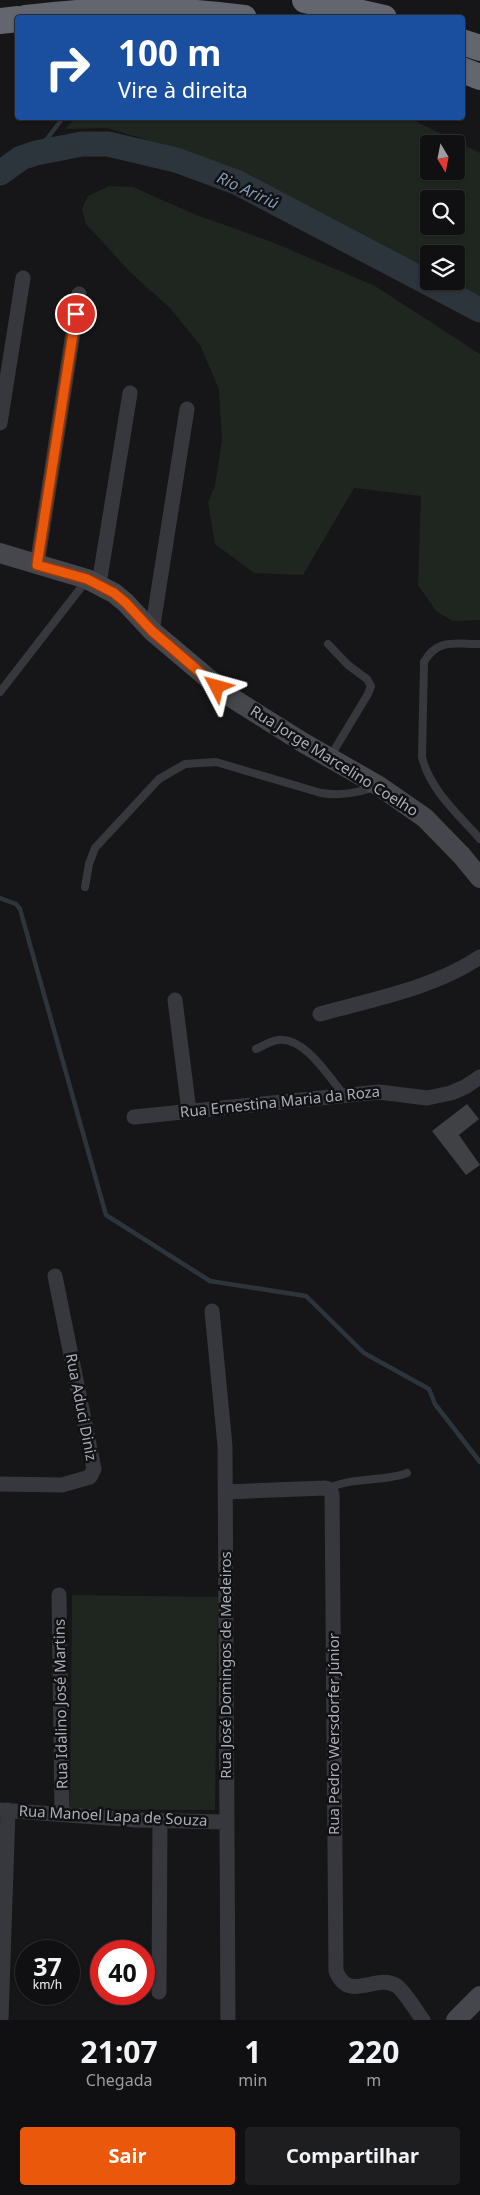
<!DOCTYPE html>
<html lang="pt">
<head>
<meta charset="utf-8">
<style>
	:root { --surface:#101012; --page:#1e1e20; --text:#f1f3f6; --muted:#9c9d9f; --line:#303032; --accent:#ea580c }
	body { margin:0; font-family:"Noto Sans",sans-serif; background:var(--page); color:var(--text); height:100vh; display:flex; flex-direction:column; font-size:19px; white-space:nowrap }
	* { box-sizing:border-box; margin:0 }
	p { font-size:16px; color:var(--muted) }
	.icon { flex:none; width:28px; height:28px; fill:none; stroke:currentColor; stroke-width:2; stroke-linecap:round; stroke-linejoin:round }
	.map { position:relative; height:2020px; overflow:hidden }
	.panel { display:flex; flex-direction:column; background:var(--surface); flex:1 }
	.panel>* { flex:none }
	.banner { position:absolute; left:15px; top:15px; width:450px; height:105px; border-radius:5px; box-shadow:0 1px 4px #0004,0 0 0 1px var(--line); background:#1a4fa0; color:#fff; overflow:hidden }
	.needle { width:32px; rotate:170deg }
	.buttons { position:absolute; left:420px; top:135px; display:grid; gap:10px }
	.buttons a { display:grid; place-items:center; width:45px; height:45px; border-radius:5px; background:var(--surface); box-shadow:0 1px 4px #0004,0 0 0 1px var(--line); font-size:25px }
	.speed { position:absolute; left:15px; top:1940px; display:flex; gap:10px; font-size:25px; font-weight:700; text-align:center }
	.speed>* { display:grid; place-content:center; width:65px; height:65px; border-radius:50%; background:var(--surface); box-shadow:0 1px 4px #0004,0 0 0 1px var(--line); line-height:1 }
	.speed small { font-size:12px; font-weight:400 }
	.speed .limit { border:8px solid #d22; background:#fff; color:#111 }
	.pin { position:absolute; display:grid; place-items:center; width:42px; height:42px; color:#fff; margin:-21px; border:2px solid #fff; border-radius:50%; box-shadow:0 1px 5px #0007 }
	.me { position:absolute; width:55px; margin:-28px; rotate:309deg; stroke-linejoin:round; filter:drop-shadow(0 0 4px #0008) }
	.turn { display:flex; align-items:center; gap:18px; height:105px; padding:0 20px; font-size:22px }
	.turn .icon { width:65px; height:65px; stroke-width:2.5 }
	.turn b { display:block; font-size:35px; line-height:42px }
	.eta { display:flex; justify-content:space-evenly; align-items:center; height:85px; text-align:center }
	.eta b { font-size:30px; font-weight:700; line-height:35px }
	.button { display:flex; gap:10px; margin-top:auto; padding:10px 20px }
	.button a { flex:1; height:58px; border-radius:5px; background:var(--accent); color:#fff; font-size:20px; font-weight:700; line-height:58px; text-align:center }
	.button a+a { background:var(--page); color:var(--text) }
	.map>svg:first-child { display:block }
</style>
</head>
<body>
<div class="map">
<svg width="480" height="2020" viewBox="0 0 480 2020">
	<rect width="100%" height="100%" fill="#161618"/>
	<path fill="#1e261f" fill-rule="evenodd" d="M 75,118 L 409,118 L 480,153 L 480,301 L 441,281 L 456,281 L 456,254 L 429,254 L 429,275 L 181,150 L 107,128 L 65,129 ZM 429,144 L 456,144 L 456,171 L 429,171 ZM 429,199 L 456,199 L 456,226 L 429,226 Z
		M 109,186 L 133,187 L 194,214 L 272,242 L 375,286 L 480,354 L 480,620 L 453,621 L 436,611 L 418,585 L 421,496 L 354,488 L 303,575 L 254,573 L 215,544 L 208,502 L 215,486 L 222,440 L 219,389 L 200,345 L 170,308 L 131,273 L 86,224 L 82,209 L 88,196 Z
		M 72,1595 L 218,1597 L 215,1810 L 70,1809 Z"/>
	<g fill="none" stroke-linecap="round" stroke-linejoin="round">
		<path stroke="#2c353c" stroke-width="4.5" d="M 36,153 L 63,118
			M 0,898 L 16,904 L 20,909 L 106,1215 L 210,1281 L 306,1296 L 364,1353 L 429,1389 L 435,1404 L 480,1462"/>
		<path stroke="#2c353c" stroke-width="25" d="M 0,173 L 21,158 L 36,153 L 82,144 L 108,144 L 176,160 L 236,182 L 480,310"/>
	</g>
	<path fill="#404145" d="M 467,1104 L 479,1119 L 459,1135 L 480,1165 L 466,1175 L 432,1131 Z"/>
	<g fill="none" stroke-linecap="round" stroke-linejoin="round">
		<path stroke="#37383d" stroke-width="8" d="M 328,644 L 348,665 L 367,679 L 371,686 L 368,694 L 330,757
			M 480,644 C 456,644 437,638 424,662 L 422,757 C 430,790 458,814 480,839
			M 0,692 L 86,581
			M 85,887 L 89,864 L 95,848 L 159,779 L 185,764 L 216,762 L 321,793 C 341,796 356,793 375,787
			M 256,1049 C 263,1046 270,1041 278,1040 C 304,1036 329,1077 344,1095
			M 329,1489 C 345,1477 385,1482 407,1473"/>
		<path stroke="#37383d" stroke-width="15" d="M 0,423 L 23,278
			M 37,565 L 79,294
			M 99,584 L 130,393
			M 152,631 L 187,409
			M 175,1000 L 189,1111
			M 320,1014 C 373,999 434,988 480,957
			M 134,1117 L 379,1092 L 427,1098 L 451,1093 L 465,1087 L 480,1077
			M 212,1311 L 225,1446 L 228,2020
			M 0,1484 L 62,1485 L 90,1477 L 94,1469 L 55,1276
			M 226,1492 L 325,1488 L 329,1489 L 332,1494 L 336,1971 C 349,2004 376,1972 397,1986 C 405,1992 416,2011 423,2020
			M 59,1595 L 62,1813
			M 0,1810 L 136,1820 L 226,1822
			M 159,1992 L 160,1821
			M 1,2020 L 8,1810"/>
		<path stroke="#45474d" stroke-width="20" d="M 0,553 L 87,579 L 114,593 L 126,603 L 152,631 L 229,696 L 302,742 L 379,786 L 425,818 L 462,856 L 480,878
			M 456,2020 L 480,1996"/>
		<path stroke="#63666e" stroke-width="26" d="M 305,0 L 384,18
			M 26,18 C 98,9 172,8 244,18
			M 0,21 L 18,19
			M 462,42 L 480,48
			M 462,70 L 480,77"/>
	</g>
	<g fill="none" stroke-linecap="round" stroke-linejoin="round">
		<g stroke="#983908" stroke-width="12">
			<path id="route" d="M 76,314 L 37,565 L 87,579 L 114,593 L 126,603 L 152,631 L 217,687"/>
		</g>
		<use href="#route" stroke="#ea580c" stroke-width="9"/>
	</g>
	<g text-anchor="middle" stroke-width="5" stroke-linejoin="round" paint-order="stroke">
		<g font-size="15" fill="#a8adb8" stroke="#111113">
			<text transform="translate(334 761) rotate(32)" y="5">Rua Jorge Marcelino Coelho</text>
			<text transform="translate(280 1102) rotate(-6)" y="5">Rua Ernestina Maria da Roza</text>
			<text transform="translate(81 1407) rotate(79)" y="5">Rua Aduci Diniz</text>
			<text transform="translate(226 1665) rotate(-90)" y="5">Rua José Domingos de Medeiros</text>
			<text transform="translate(61 1704) rotate(-91)" y="5">Rua Idalino José Martins</text>
			<text transform="translate(334 1734) rotate(-90)" y="5">Rua Pedro Wersdorfer Júnior</text>
			<text transform="translate(113 1816) rotate(3)" y="5">Rua Manoel Lapa de Souza</text>
		</g>
		<g font-size="16" font-style="italic" fill="#7f9bb3" stroke="#111113">
			<text transform="translate(248 190) rotate(25)" y="6">Rio Aririú</text>
		</g>
	</g>
</svg>
<div class="buttons">
<a><svg class="needle" viewBox="-14 -14 28 28"><path d="M0-13l5 13h-10z" fill="#e53935"/><path d="M0 13l5-13h-10z" fill="#9c9d9f"/></svg></a>
<a><svg class="icon" aria-label="search" viewBox="0 0 24 24"><circle cx="10" cy="10" r="6"/><path d="M15 15l6 6"/></svg></a>
<a><svg class="icon" aria-label="layers" viewBox="0 0 24 24"><path d="M12 4l9 5-9 5-9-5zM3 14l9 5 9-5"/></svg></a>
</div>
<div class="speed"><div>37<small>km/h</small></div><div class="limit">40</div></div>
<div class="pin" style="left:76px;top:314px;background:#d93025"><svg class="icon" aria-label="arrive" viewBox="0 0 24 24"><path d="M6 21V4h12l-3 4 3 4H6"/></svg></div>
<svg class="me" style="left:217px;top:687px" viewBox="-20 -20 40 40"><path d="M0-17L14 15 0 8-14 15z" fill="#ea580c" stroke="#fff" stroke-width="4"/></svg>
<div class="banner">
<div class="turn"><svg class="icon" aria-label="right" viewBox="0 0 24 24"><path d="M7 20v-9h11M14 6l5 5-5 5"/></svg><div><b>100 m</b>Vire à direita</div></div>
</div>
</div>
<section class="panel">
<div class="eta">
<div><b>21:07</b><p>Chegada</p></div>
<div><b>1</b><p>min</p></div>
<div><b>220</b><p>m</p></div>
</div>
<div class="button"><a>Sair</a><a>Compartilhar</a></div>
</section>
</body>
</html>
